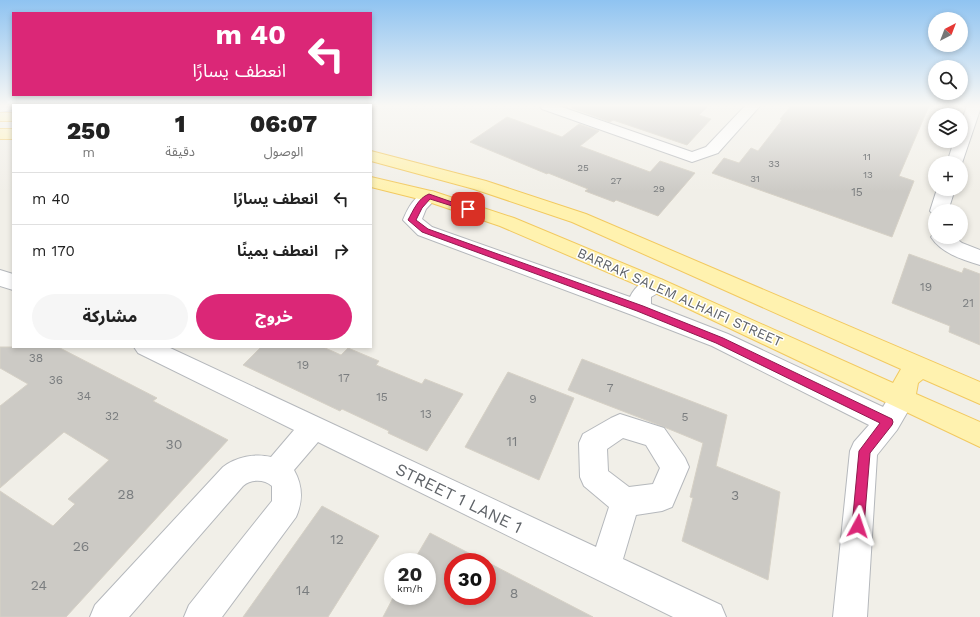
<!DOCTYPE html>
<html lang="ar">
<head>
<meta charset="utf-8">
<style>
	:root { --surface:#fff; --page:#f6f6f6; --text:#222; --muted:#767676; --line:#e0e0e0; --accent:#db2777 }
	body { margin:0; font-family:"Work Sans","Noto Sans Arabic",sans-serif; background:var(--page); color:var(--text); direction:rtl; height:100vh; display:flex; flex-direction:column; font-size:15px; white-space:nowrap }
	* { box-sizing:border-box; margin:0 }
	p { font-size:13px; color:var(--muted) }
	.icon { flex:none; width:22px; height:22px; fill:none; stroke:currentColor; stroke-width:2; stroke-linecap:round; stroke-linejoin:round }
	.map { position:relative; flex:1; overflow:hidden; direction:ltr }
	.side { position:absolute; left:12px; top:104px; width:360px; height:244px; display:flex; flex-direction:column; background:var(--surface); border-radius:0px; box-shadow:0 2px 6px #0003; direction:rtl }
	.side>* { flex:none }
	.guide { position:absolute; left:12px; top:12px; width:360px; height:84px; border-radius:0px; box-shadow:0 2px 6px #0003; direction:rtl; background:#db2777; color:#fff; overflow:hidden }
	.needle { width:26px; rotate:42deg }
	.buttons { position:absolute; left:928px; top:12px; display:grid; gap:8px }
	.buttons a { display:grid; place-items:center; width:40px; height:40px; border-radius:50%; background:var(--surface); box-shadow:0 2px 6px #0003; font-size:20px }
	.speed { position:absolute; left:384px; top:553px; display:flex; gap:8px; font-size:20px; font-weight:700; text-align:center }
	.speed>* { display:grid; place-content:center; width:52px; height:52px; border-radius:50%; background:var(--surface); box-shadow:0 2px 6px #0003; line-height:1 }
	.speed small { font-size:10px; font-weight:400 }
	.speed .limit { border:6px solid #d22; background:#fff; color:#111 }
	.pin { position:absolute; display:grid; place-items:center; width:34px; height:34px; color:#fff; margin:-17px; border-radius:8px; box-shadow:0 2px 6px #0006 }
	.me { position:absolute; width:44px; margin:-22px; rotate:5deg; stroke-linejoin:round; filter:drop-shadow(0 0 3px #0008) }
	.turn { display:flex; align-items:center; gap:14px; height:84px; padding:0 20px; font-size:18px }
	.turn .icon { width:52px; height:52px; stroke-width:2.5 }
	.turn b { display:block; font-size:28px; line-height:34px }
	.eta { display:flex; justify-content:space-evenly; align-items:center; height:68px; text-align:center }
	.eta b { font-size:24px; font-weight:800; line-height:28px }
	.button { display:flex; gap:8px; margin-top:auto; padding:8px 20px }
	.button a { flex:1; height:46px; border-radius:24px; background:var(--accent); color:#fff; font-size:16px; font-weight:800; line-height:46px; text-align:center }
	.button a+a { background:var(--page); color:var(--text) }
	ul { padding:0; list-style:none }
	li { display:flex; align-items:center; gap:12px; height:52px; padding:0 20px; border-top:1px solid var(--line) }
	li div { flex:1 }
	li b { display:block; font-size:15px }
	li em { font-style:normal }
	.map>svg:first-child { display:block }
</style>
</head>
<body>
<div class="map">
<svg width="980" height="617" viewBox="0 0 980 617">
	<rect width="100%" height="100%" fill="#f1efe8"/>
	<path fill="#cccac5" stroke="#d6d1c6" d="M 573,106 L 708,106 L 699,115 L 711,119 L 687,145 L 613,120 L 610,122 L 572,108 Z
		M 791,106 L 929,106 L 899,176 L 914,181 L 892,237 L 712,173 L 724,158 L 739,163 L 751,148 L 758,151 L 782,120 L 780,119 Z
		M 507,117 L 562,137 L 579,124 L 599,131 L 580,146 L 650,172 L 660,161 L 695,173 L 658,216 L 616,200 L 614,202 L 585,191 L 588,189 L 548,173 L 547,174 L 470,142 Z
		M 909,254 L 962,273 L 964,268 L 980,274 L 980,345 L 949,332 L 950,326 L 892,303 Z
		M 0,347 L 58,347 L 157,398 L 153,401 L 228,440 L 66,617 L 0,617 L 0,491 L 53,526 L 75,504 L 68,499 L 109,460 L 64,432 L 0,488 L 0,406 L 28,384 L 0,368 Z
		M 261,347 L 323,347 L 341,355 L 348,348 L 379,361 L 376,365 L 422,384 L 425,379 L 463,394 L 427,451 L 388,433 L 389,431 L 342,409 L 340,411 L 243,365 Z
		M 582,359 L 727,415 L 716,466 L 780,492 L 768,580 L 682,541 L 693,498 L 690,497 L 703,443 L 664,427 L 568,390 Z
		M 508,372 L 574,398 L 539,480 L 465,447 Z
		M 322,506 L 379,536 L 328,617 L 243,617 Z
		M 430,533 L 486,562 L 453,562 L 453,596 L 487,596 L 487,562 L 593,617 L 383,617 L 394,596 L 427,596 L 427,562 L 413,562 Z"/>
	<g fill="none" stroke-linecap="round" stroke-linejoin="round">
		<g stroke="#b5b8bc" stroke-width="2">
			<path id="minor" d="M 0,106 L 13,106 L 13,110 L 0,112 Z
				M 540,106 L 559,106 L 692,152 L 706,147 L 745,106 L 760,106 L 718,153 L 692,162 L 542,109 Z
				M 967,106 L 980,106 L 980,110 L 961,166 L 961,163 L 947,163 L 954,141 L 961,141 L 961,122 Z
				M 937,189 L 955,189 L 948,211 L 935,211 L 935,216 L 930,211 Z
				M 429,191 L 435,192 L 438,196 L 426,209 L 422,219 L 432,227 L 630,297 C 636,284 649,276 663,280 L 667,285 L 663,290 L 651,297 L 651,304 L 728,334 L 883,407 C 891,394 894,385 911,391 L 915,399 L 897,430 L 877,455 L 867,617 L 833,617 L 850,451 L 854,442 L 869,425 L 712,346 L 632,315 L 418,235 L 403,220 C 408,208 415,194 429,191 Z
				M 935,232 L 935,237 L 954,237 L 962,243 L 980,250 L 980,265 C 963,260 941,253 931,237 Z
				M 0,270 L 13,274 L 13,290 L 0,286 Z
				M 134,347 L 168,347 L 596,547 L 609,507 L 584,486 L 580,477 L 579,443 L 583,434 L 611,418 L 620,414 L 664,428 L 685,458 L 689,467 L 672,507 L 662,511 L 636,515 L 623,559 L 721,605 L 726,617 L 673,617 L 318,442 L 294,470 C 303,486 303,501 296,517 L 222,617 L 184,617 L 189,605 L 272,501 L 272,486 C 264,479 251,479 243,486 L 129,617 L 90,617 L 95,605 L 223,467 C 236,457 255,453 271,457 L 294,430 L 138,353 ZM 623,438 L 646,445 L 660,468 L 653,484 L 629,487 L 608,471 L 607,449 Z"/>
		</g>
		<g stroke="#f2c960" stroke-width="2">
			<path id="major" d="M 0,113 L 13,113 L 13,121 L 0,121 Z
				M 0,129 L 13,129 L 13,139 L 0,139 Z
				M 371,151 L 486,181 L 586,214 L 980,382 L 980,404 L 923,379 L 918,383 L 916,394 L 980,422 L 980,447 L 649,290 L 500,226 L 423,200 L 371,187 L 371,177 L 435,192 L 514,218 L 663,280 L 893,383 L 901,369 L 572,222 L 474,189 L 371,161 Z"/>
		</g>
		<use href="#minor" fill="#fff" fill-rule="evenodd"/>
		<use href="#major" fill="#fff2af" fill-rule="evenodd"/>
	</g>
	<linearGradient id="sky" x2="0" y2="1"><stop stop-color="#8fc3f1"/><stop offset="0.55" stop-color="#f9f8f5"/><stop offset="1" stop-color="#f9f8f5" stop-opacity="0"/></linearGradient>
	<rect width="980" height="192" fill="url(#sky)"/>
	<path fill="#db2777" stroke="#8e194d" d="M 429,194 L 472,209 L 468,211 L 430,199 L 422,208 L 416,220 L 428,229 L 643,306 L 723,338 L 892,419 L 893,422 L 892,425 L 870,453 L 864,526 L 862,531 L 858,533 L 854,531 L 852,526 L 859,451 L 880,423 L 716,343 L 637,311 L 422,232 L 408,220 C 413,211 418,198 429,194 Z"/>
	<g text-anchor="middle" stroke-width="3" stroke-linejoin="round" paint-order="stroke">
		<g font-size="10" fill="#7a7d7f">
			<text x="867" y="160">11</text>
			<text x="774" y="167">33</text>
			<text x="583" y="171">25</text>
			<text x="868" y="178">13</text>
			<text x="755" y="182">31</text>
			<text x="616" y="184">27</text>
			<text x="659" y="192">29</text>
		</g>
		<g font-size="12" fill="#7a7d7f">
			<text x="857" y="196">15</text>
			<text x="926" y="291">19</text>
			<text x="968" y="307">21</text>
			<text x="36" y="362">38</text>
			<text x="303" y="369">19</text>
			<text x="344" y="382">17</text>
			<text x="56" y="384">36</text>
			<text x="610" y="392">7</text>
			<text x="84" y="400">34</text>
			<text x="382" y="401">15</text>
			<text x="533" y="403">9</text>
			<text x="426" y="418">13</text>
			<text x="112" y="420">32</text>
			<text x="685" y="421">5</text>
		</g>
		<g font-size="14" fill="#5f6368" stroke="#fff">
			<text transform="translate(680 297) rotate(24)" y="5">BARRAK SALEM ALHAIFI STREET</text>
		</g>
		<g font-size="14" fill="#7a7d7f">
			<text x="512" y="446">11</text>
			<text x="174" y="449">30</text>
			<text x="126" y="499">28</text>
			<text x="735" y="500">3</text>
			<text x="337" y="544">12</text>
			<text x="81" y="551">26</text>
			<text x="39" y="590">24</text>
			<text x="303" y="595">14</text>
			<text x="514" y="598">8</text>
		</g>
		<g font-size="17" fill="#5f6368" stroke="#fff">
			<text transform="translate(459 498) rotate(26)" y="6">STREET 1 LANE 1</text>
		</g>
	</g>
</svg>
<div class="buttons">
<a><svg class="needle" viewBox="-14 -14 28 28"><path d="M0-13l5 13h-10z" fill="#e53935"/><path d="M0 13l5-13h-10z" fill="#767676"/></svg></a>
<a><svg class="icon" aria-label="search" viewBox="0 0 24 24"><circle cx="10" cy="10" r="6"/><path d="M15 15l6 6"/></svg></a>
<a><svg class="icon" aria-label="layers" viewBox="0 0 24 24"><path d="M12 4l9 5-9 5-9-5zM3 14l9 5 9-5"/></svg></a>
<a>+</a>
<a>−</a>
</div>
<div class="speed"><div>20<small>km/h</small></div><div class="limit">30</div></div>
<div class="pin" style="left:468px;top:209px;background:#d93025"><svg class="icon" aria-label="arrive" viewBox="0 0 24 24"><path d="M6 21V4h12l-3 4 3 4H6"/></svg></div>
<svg class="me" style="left:858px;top:526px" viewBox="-20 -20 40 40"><path d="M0-17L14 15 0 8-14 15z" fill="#db2777" stroke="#fff" stroke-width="4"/></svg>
<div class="guide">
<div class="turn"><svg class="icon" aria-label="left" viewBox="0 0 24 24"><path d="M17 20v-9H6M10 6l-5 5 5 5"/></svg><div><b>40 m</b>انعطف يسارًا</div></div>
</div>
<section class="side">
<div class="eta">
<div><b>06:07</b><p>الوصول</p></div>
<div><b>1</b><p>دقيقة</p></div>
<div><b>250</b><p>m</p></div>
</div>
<ul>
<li><svg class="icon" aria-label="left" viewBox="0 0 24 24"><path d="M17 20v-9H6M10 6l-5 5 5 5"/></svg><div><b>انعطف يسارًا</b></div><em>40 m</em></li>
<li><svg class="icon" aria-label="right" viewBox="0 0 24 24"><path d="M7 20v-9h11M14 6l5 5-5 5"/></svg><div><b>انعطف يمينًا</b></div><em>170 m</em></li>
</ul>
<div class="button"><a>خروج</a><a>مشاركة</a></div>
</section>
</div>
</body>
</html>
